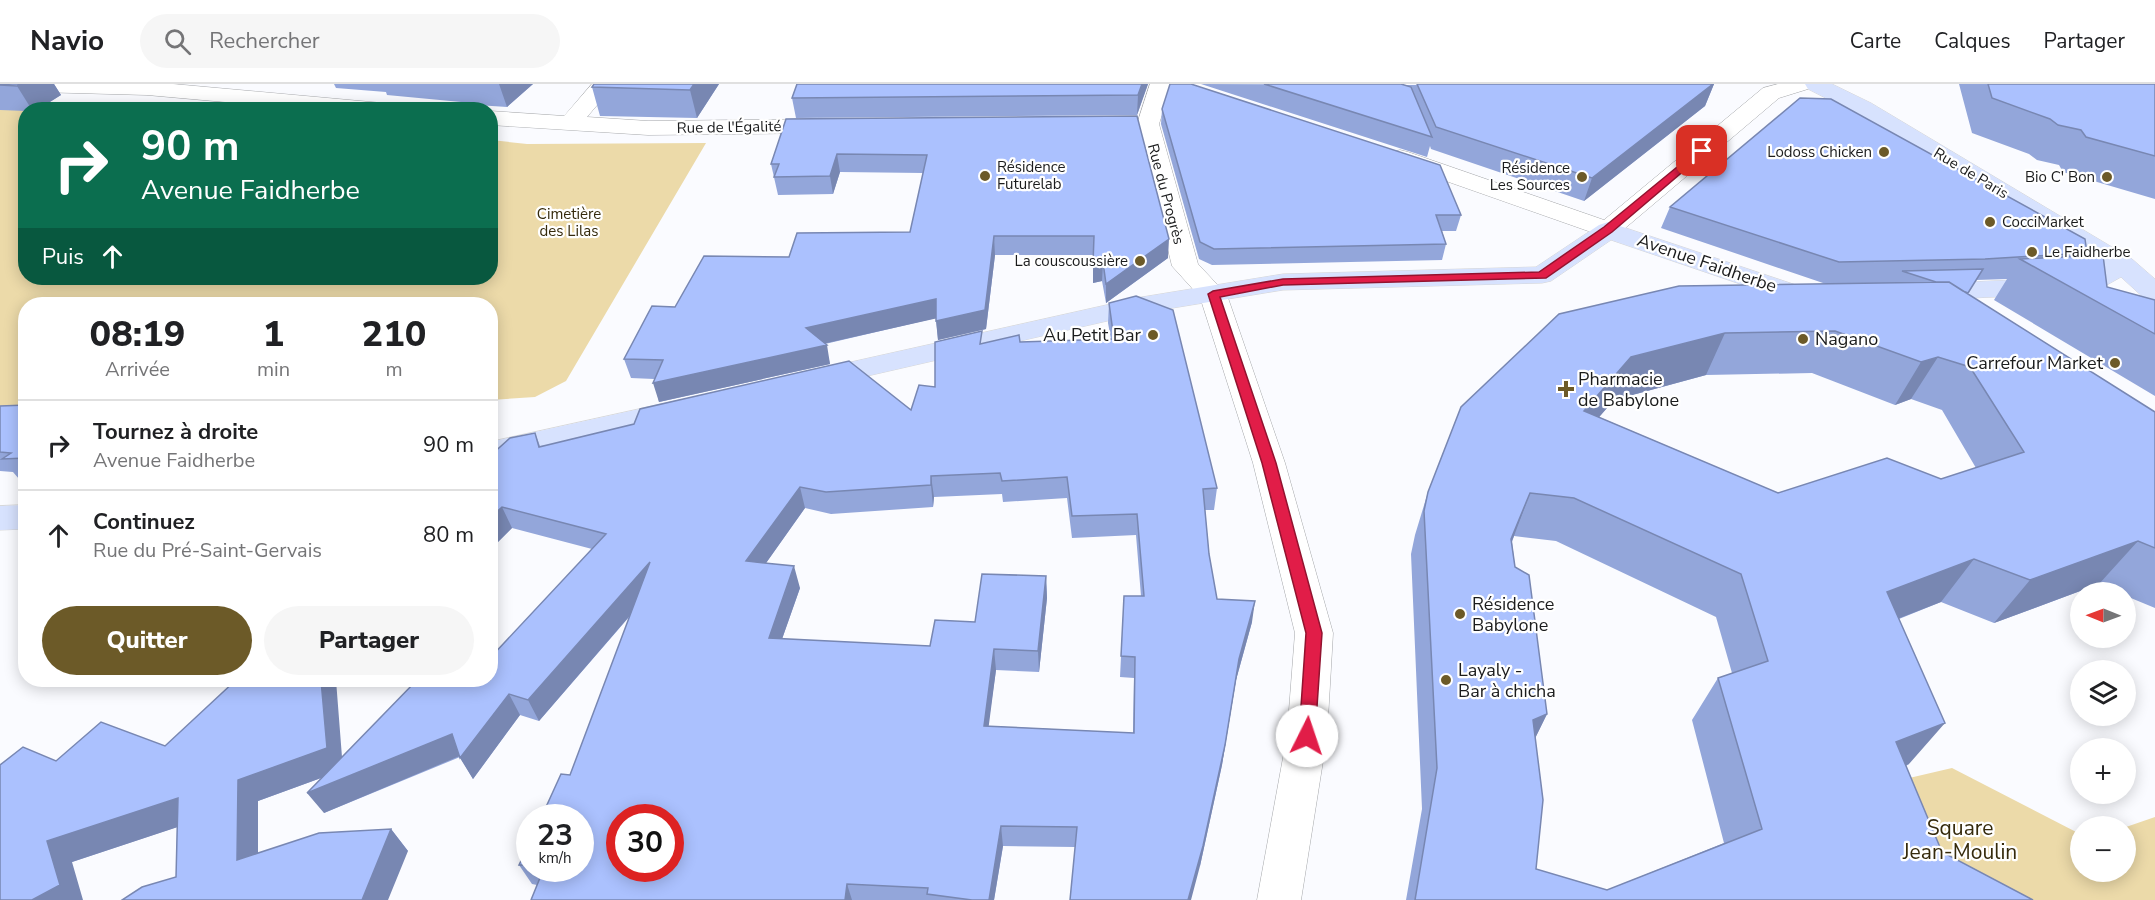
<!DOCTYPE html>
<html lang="fr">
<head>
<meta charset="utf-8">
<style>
	:root { --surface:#fff; --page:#f6f6f6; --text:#202124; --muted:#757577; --line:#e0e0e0; --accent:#6c5a28 }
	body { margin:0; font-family:"Nunito Sans",sans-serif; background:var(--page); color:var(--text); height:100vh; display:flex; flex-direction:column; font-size:22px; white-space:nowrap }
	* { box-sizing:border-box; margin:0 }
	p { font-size:20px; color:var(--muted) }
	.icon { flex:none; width:33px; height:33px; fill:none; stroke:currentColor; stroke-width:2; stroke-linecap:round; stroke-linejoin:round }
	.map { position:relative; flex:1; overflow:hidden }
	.panel { position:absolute; left:18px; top:213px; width:480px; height:390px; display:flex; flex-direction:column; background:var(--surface); border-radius:24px; box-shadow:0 3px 15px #0003 }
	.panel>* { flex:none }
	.guide { position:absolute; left:18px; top:18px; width:480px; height:183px; border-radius:24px; box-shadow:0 3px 15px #0003; background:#0b6e4f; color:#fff; overflow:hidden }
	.needle { width:39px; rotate:271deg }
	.controls { position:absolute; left:2070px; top:498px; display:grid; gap:12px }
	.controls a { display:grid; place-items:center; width:66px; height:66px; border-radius:50%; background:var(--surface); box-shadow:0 3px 15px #0003; font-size:30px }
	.speed { position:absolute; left:516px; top:720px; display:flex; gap:12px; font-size:30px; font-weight:700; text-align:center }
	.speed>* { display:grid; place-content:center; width:78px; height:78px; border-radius:50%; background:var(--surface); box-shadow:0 3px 15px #0003; line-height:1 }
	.speed small { font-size:15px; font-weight:400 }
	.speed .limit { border:9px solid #d22; background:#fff; color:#111 }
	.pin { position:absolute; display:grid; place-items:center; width:51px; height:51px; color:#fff; margin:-26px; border-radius:12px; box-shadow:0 3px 9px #0006 }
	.me { position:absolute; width:66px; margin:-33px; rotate:4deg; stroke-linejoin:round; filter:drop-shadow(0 0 4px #0008) }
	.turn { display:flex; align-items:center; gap:21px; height:126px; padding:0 24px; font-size:27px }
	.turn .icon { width:78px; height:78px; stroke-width:2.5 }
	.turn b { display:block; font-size:42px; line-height:51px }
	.then { display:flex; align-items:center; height:57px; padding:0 24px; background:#0003; gap:12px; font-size:22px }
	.eta { display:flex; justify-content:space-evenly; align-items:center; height:102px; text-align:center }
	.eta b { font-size:36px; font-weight:800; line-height:42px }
	.primary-button { display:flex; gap:12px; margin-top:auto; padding:12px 24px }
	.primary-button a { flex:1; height:69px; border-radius:36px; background:var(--accent); color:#fff; font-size:24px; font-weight:800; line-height:69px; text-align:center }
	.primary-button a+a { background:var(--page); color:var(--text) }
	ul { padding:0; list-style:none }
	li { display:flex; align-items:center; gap:18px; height:90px; padding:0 24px; border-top:2px solid var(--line) }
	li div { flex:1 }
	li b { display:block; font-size:22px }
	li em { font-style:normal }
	header { display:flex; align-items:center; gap:36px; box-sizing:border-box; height:84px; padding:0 30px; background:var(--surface); border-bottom:2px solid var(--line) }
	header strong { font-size:28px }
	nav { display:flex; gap:33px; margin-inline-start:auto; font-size:21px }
	.search { width:420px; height:54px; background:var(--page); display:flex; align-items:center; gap:15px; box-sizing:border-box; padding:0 21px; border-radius:33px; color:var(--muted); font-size:22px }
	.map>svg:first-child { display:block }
</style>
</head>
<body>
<header>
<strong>Navio</strong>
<div class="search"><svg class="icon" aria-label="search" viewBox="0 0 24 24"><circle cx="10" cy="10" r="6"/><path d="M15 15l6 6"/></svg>Rechercher</div>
<nav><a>Carte</a><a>Calques</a><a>Partager</a></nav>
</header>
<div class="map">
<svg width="2155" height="816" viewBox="0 0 2155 816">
	<rect width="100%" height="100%" fill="#fafbff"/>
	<path fill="#ecdaa9" d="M 0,15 L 162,25 L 26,26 L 26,194 L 490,194 L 491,56 L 527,60 L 706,59 L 566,297 L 535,313 L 491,316 L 490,220 L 26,220 L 25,336 L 0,338 Z
		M 1952,684 L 2080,750 L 2080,788 L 2126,788 L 2126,743 L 2155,733 L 2155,816 L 1941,816 L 1875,702 Z"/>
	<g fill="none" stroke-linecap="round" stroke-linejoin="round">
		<g stroke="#a5a7aa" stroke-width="1">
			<path id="minor" d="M 0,0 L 173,0 L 382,19 L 390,21 L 393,26 L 314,26 L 147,11 L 0,7 Z
				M 592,0 L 615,0 L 587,33 L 648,37 L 827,35 L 835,37 L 838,42 L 835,47 L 827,49 L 648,51 L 490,41 L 490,27 L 564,32 Z
				M 1150,0 L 1172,0 L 1159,40 L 1198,180 L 1227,211 L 1285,379 L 1333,549 L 1327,652 L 1301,816 L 1257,816 L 1287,652 L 1295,549 L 1253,379 L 1200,213 L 1172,182 L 1137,40 Z
				M 1778,0 L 1811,0 L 1808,5 L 1779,14 L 1617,151 L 1608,154 L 1392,78 L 1388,73 L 1392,68 L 1400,66 L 1408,68 L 1604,136 L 1763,4 Z"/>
		</g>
		<g stroke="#d6d6d6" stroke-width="1">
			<path id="major" d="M 1805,0 L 1832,0 L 1871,19 L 2132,175 L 2155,195 L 2155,217 L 2145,215 L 2121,193 L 2096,207 L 2086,209 L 1926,216 L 1916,214 L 1912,208 L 1916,202 L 1926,200 L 2080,193 L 2104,181 L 1855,29 L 1808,5 Z
				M 1608,138 L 1802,203 L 1821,204 L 1825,210 L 1821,216 L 1800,219 L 1790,217 L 1611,156 L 1551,197 L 1542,199 L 1283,206 L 1142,229 L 815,304 L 804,302 L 800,295 L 804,288 L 815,286 L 1142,213 L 1283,190 L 1536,183 L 1599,141 Z
				M 680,316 L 691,319 L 695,326 L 691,333 L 490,380 L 490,358 Z
				M 26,421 L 26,445 L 0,446 L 0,422 Z"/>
		</g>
		<use href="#minor" fill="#fff" fill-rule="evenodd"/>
		<use href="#major" fill="#d7e2fe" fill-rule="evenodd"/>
	</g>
	<path fill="#93a6da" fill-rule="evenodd" d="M 0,0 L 54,0 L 61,11 L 37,26 L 26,26 L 26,27 L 0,26 Z
		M 334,0 L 533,0 L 507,23 L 462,20 L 461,18 L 387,11 L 386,8 L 336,4 Z
		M 594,0 L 719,0 L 697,34 L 600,32 L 592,3 Z
		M 797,0 L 1148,0 L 1137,31 L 796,34 L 792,14 Z
		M 1201,0 L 1403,1 L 1714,0 L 1705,22 L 1584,117 L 1431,65 L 1430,62 L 1427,73 Z
		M 1959,0 L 2155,0 L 2155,115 L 2063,88 L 2059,81 L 2037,76 L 2029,70 L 1972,49 Z
		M 1162,25 L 1461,131 L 1456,147 L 1442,147 L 1446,160 L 1442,176 L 1212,181 L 1199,175 L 1161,40 Z
		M 1137,32 L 1168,174 L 1106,219 L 1102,197 L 1093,199 L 1093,171 L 995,171 L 986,245 L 938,256 L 936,234 L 825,260 L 830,280 L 659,318 L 654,295 L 631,294 L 624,275 L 675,223 L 789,173 L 910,148 L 923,89 L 840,88 L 833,110 L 778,111 L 771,80 L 786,35 Z
		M 1670,123 L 2087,169 L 2085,172 L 2107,203 L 2155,216 L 2155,312 L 1994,216 L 2007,195 L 1976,196 L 1968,210 L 2155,328 L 2155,524 L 2126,512 L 2126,508 L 2118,508 L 2099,500 L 1994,539 L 1941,518 L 1899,535 L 1909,680 L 1906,682 L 1942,768 L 2033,816 L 1406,816 L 1422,725 L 1411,470 L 1415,451 L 1428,408 L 1461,323 L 1826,200 L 1661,144 ZM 1812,289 L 1895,321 L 1911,315 L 1942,326 L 1976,384 L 1941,395 L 1778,409 L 1599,333 L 1614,316 L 1706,291 ZM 1514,452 L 1556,457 L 1716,533 L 1732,589 L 1718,594 L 1692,636 L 1724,759 L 1607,806 L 1536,785 L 1535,654 L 1547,630 L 1515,483 L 1512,458 Z
		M 1109,219 L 1217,404 L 1214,426 L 1205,426 L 1209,470 L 1217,515 L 1252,538 L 1236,596 L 1222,681 L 1200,782 L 1075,763 L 1003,762 L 994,816 L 531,816 L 537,801 L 532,800 L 519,781 L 530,758 L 530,784 L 580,784 L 570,691 L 630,532 L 539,637 L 520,631 L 473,695 L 460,673 L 324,729 L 321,694 L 258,717 L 258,769 L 391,745 L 408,767 L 176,793 L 177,743 L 72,778 L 0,816 L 56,677 L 342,673 L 490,596 L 592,465 L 512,444 L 494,462 L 490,461 L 490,372 L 535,349 L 540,362 L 911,326 L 935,303 L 983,260 L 1111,255 L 1108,239 ZM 1002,410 L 1003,418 L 1067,414 L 1072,454 L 1136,451 L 1141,512 L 1124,512 L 1120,593 L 1134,594 L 1133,649 L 988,642 L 996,586 L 1039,588 L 1047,514 L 1046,492 L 975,538 L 930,562 L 782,555 L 800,504 L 766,479 L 805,424 L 831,430 L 933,423 L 934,413 Z
		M 26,321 L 26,395 L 19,395 L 13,388 L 0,387 L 0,322 Z"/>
	<path fill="#7887b2" d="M 20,0 L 54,0 L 61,11 L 37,26 L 32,26 L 17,2 Z
		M 499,0 L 533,0 L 507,23 Z
		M 694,0 L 719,0 L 697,34 L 690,6 Z
		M 1142,0 L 1148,0 L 1137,31 L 1138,11 Z
		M 1713,0 L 1714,0 L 1705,22 L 1584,117 L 1592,94 Z
		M 837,70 L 840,88 L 833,110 L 830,92 Z
		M 994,152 L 995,171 L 986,245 L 938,256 L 936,237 Z
		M 1169,155 L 1168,174 L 1106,219 L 1106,200 Z
		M 1103,178 L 1102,197 L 1093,199 L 1093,180 Z
		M 936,215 L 938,234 L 809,263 L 806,244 Z
		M 1725,249 L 1706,291 L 1614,316 L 1567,370 L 1584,327 L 1631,273 Z
		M 827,261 L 830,280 L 659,318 L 653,299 Z
		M 1938,273 L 1911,315 L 1895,321 L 1921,278 Z
		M 931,392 L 934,413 L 933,423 L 931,401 Z
		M 800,403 L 805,424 L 752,499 L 746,477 Z
		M 1530,409 L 1514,452 L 1495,498 L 1511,455 Z
		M 502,423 L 512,444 L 494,462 L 490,455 L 490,434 Z
		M 2138,457 L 2099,500 L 1994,539 L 2030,496 Z
		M 1974,475 L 1941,518 L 1856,551 L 1887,508 Z
		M 650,478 L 658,499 L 539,637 L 528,616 Z
		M 794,482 L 800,504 L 775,575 L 769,554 Z
		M 1046,492 L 1047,514 L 1039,588 L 1038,567 Z
		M 1255,517 L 1252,538 L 1236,596 L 1222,681 L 1200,782 L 1191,816 L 1188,816 L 1239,575 Z
		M 994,565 L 996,586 L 986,663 L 984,642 Z
		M 321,596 L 336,596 L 343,686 L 258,717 L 258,796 L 237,776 L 238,696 Z
		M 509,610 L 520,631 L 473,695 L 460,674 L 462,671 L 324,729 L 307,709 Z
		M 1547,630 L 1527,671 L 1533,636 Z
		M 1945,639 L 1909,680 L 1861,699 L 1896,658 Z
		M 178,714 L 199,736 L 72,778 L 83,816 L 32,816 L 47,757 Z
		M 1001,742 L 1003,762 L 994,816 L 989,816 Z
		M 391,745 L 408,767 L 388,816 L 362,816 Z
		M 847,800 L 852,816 L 845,816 Z"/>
	<path fill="#abc1fe" stroke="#7887b2" stroke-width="1.5" fill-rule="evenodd" d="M 0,0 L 20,0 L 17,2 L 0,1 Z
		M 594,0 L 694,0 L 690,6 L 592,3 Z
		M 797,0 L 1142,0 L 1138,11 L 792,14 Z
		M 1170,0 L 1191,0 L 1440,81 L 1461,131 L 1436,131 L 1446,160 L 1214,165 L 1200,158 L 1162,25 Z
		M 1264,0 L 1401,0 L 1411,3 L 1432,53 Z
		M 1417,0 L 1713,0 L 1592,94 L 1436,43 Z
		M 1988,0 L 2155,0 L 2155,72 L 2086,53 L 2081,46 L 2058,41 L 2050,35 L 1992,14 Z
		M 1800,14 L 1831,15 L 2085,155 L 2087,169 L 1985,175 L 1839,178 L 1670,123 Z
		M 1137,32 L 1169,155 L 1106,200 L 1103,178 L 1093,180 L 1094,152 L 994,152 L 985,226 L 936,237 L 936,215 L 806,244 L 827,261 L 653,299 L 663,276 L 624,275 L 652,222 L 675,223 L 704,172 L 789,173 L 797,149 L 910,148 L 927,71 L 837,70 L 830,92 L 774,93 L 779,80 L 771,80 L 786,35 Z
		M 2103,171 L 2107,203 L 2155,216 L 2155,250 L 2020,175 Z
		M 1983,185 L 1968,209 L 1963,207 L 1949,198 L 1936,198 L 1902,187 Z
		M 1949,198 L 2155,328 L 2155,464 L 2138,457 L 2030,496 L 1974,475 L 1887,508 L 1945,639 L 1896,658 L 1942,768 L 2033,816 L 1415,816 L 1437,684 L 1424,427 L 1428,408 L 1461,323 L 1559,230 L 1679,202 ZM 1835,247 L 1921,278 L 1938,273 L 1970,283 L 2024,368 L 1941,395 L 1887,374 L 1778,409 L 1584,327 L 1631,273 L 1725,249 ZM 1530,409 L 1574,414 L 1741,490 L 1768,577 L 1718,594 L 1762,745 L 1607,806 L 1536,785 L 1543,716 L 1533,636 L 1547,630 L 1529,491 L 1515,483 L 1511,455 Z
		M 1136,212 L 1173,226 L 1217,404 L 1203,405 L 1209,470 L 1217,515 L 1255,517 L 1239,575 L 1225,661 L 1203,762 L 1188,816 L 1070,816 L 1077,743 L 1001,742 L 989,816 L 972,816 L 927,810 L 928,804 L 847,800 L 845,816 L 531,816 L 544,784 L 580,784 L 580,734 L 541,734 L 561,690 L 570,691 L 650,478 L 528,616 L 509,610 L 460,674 L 452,650 L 307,709 L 417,596 L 490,596 L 490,574 L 606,450 L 502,423 L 490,434 L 490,372 L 510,354 L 535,349 L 539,363 L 634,340 L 640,325 L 849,277 L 911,326 L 919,301 L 935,303 L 935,258 L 982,247 L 980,260 L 1019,251 L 1020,258 L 1114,255 L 1109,219 ZM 1000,389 L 1002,397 L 1067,393 L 1072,432 L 1137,430 L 1144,512 L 1124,512 L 1121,572 L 1135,573 L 1134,649 L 984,642 L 994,565 L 1038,567 L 1046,492 L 982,490 L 975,538 L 935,536 L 930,562 L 769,554 L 794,482 L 746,477 L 800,403 L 826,408 L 931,401 L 931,392 ZM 620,734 L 670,734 L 670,784 L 620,784 Z
		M 26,321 L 26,374 L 2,375 L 11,369 L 0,368 L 0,322 Z
		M 236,596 L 321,596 L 327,664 L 238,696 L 237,776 L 319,749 L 391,745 L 362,816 L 122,816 L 142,803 L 176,793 L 178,714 L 47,757 L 60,801 L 32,816 L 0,816 L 0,681 L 23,663 L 56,677 L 101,638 L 165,662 Z
		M 530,758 L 530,781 L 519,781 Z"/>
	<path fill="#e11d48" stroke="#92132f" stroke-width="1.5" d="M 1699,65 L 1707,67 L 1612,148 L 1546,194 L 1283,201 L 1220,213 L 1276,379 L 1322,549 L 1315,652 L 1313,657 L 1307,659 L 1301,657 L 1299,652 L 1306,549 L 1262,379 L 1208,210 L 1213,207 L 1283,195 L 1539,188 L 1604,143 Z"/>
	<g fill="#6c5a28" stroke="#fff" stroke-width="2">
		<circle cx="1884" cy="68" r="6"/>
		<circle cx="985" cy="92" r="6"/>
		<circle cx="1582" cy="93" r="6"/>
		<circle cx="2107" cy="93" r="6"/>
		<circle cx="1990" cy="138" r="6"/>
		<circle cx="2032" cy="168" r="6"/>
		<circle cx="1140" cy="177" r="6"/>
		<circle cx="1153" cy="251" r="6"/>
		<circle cx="1803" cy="255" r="6"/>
		<circle cx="2115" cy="279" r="6"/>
		<path d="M1563 296h6v6h6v6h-6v6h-6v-6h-6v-6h6z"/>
		<circle cx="1460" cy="530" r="6"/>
		<circle cx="1446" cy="596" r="6"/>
	</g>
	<g text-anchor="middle" stroke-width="4.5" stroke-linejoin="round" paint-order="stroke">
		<g font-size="15" fill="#1b1c1d" stroke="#fff">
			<text transform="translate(729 43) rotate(-1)" y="5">Rue de l'Égalité</text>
			<text transform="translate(1971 89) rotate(31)" y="5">Rue de Paris</text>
			<text transform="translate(1166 110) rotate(75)" y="5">Rue du Progrès</text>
		</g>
		<g font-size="15" fill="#1b1c1d" stroke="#fff" text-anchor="end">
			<text x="1872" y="73">Lodoss Chicken</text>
			<text x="997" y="88" text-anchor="start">Résidence<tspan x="997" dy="17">Futurelab</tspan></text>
			<text x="1570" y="89">Résidence<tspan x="1570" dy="17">Les Sources</tspan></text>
			<text x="2095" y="98">Bio C' Bon</text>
			<text x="2002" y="143" text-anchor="start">CocciMarket</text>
			<text x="2044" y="173" text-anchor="start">Le Faidherbe</text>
			<text x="1128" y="182">La couscoussière</text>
		</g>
		<g font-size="15" fill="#352a0c" stroke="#fff">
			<text x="569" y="135">Cimetière<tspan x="569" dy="17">des Lilas</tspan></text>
		</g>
		<g font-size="18" fill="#1b1c1d" stroke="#fff">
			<text transform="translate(1707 179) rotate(19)" y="6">Avenue Faidherbe</text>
		</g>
		<g font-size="18" fill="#1b1c1d" stroke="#fff" text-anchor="start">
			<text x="1141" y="257" text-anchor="end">Au Petit Bar</text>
			<text x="1815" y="261">Nagano</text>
			<text x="2103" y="285" text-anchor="end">Carrefour Market</text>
			<text x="1578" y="301">Pharmacie<tspan x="1578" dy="21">de Babylone</tspan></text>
			<text x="1472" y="526">Résidence<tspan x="1472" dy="21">Babylone</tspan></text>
			<text x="1458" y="592">Layaly -<tspan x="1458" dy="21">Bar à chicha</tspan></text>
		</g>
		<g font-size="21" fill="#352a0c" stroke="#fff">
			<text x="1960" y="751">Square<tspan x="1960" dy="24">Jean-Moulin</tspan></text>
		</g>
	</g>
</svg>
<div class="controls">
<a><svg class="needle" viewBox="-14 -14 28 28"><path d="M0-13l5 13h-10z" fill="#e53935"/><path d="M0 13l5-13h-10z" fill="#757577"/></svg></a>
<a><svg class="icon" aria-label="layers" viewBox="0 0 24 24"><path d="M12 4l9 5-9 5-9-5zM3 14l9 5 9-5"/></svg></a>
<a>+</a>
<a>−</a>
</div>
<div class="speed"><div>23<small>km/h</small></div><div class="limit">30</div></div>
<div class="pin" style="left:1702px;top:67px;background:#d93025"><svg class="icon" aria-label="arrive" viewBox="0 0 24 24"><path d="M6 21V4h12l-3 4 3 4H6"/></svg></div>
<svg class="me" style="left:1307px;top:652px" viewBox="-20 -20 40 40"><circle r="19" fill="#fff"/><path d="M0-13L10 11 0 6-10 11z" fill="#e11d48"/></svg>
<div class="guide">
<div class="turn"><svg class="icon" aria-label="right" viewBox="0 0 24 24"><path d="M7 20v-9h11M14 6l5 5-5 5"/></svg><div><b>90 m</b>Avenue Faidherbe</div></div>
<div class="then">Puis<svg class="icon" aria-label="ahead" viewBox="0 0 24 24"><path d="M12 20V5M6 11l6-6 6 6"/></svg></div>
</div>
<section class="panel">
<div class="eta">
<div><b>08:19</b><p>Arrivée</p></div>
<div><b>1</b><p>min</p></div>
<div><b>210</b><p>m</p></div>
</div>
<ul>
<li><svg class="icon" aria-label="right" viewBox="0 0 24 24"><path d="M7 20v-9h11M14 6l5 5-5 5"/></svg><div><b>Tournez à droite</b><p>Avenue Faidherbe</p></div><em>90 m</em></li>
<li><svg class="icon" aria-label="ahead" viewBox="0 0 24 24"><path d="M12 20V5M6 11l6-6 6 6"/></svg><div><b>Continuez</b><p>Rue du Pré-Saint-Gervais</p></div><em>80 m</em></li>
</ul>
<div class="primary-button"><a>Quitter</a><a>Partager</a></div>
</section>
</div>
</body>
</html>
